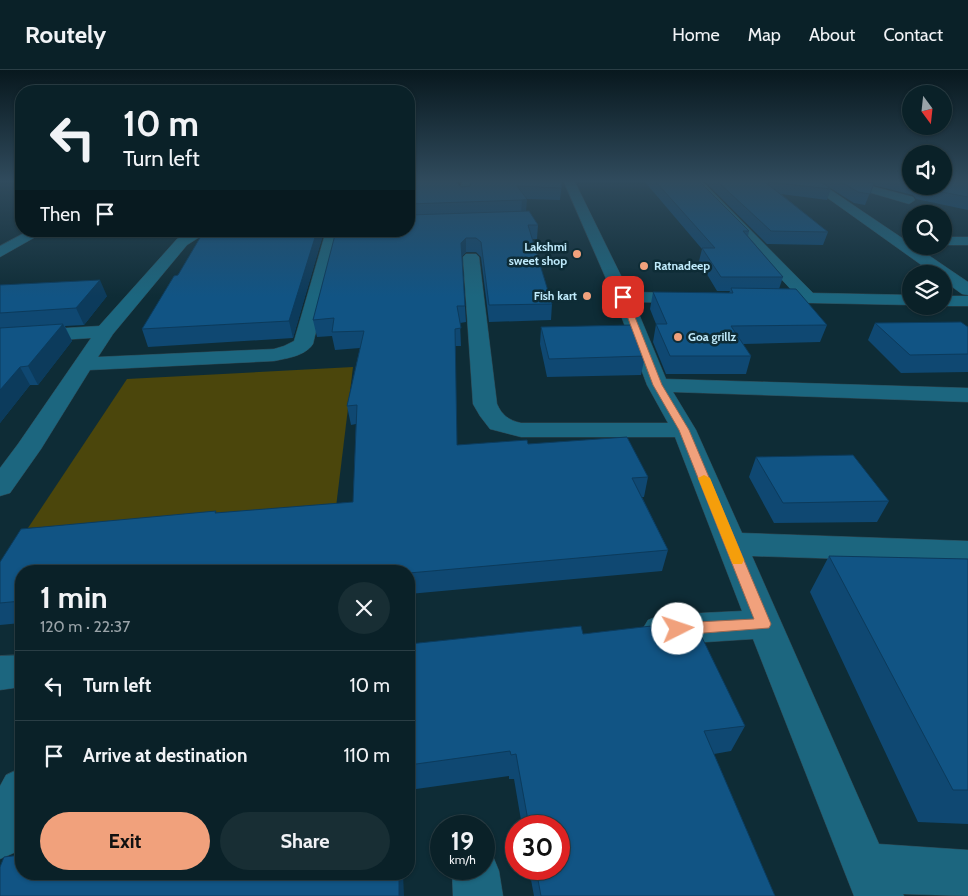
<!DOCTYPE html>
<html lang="en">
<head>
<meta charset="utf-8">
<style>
	:root { --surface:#0a2128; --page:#182e34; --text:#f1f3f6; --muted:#99a3a8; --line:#2a3e45; --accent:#f1a17c }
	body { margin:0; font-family:Cabin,sans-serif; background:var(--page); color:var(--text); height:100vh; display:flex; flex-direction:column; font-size:19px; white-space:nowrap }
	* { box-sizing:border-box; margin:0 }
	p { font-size:16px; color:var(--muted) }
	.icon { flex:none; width:28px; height:28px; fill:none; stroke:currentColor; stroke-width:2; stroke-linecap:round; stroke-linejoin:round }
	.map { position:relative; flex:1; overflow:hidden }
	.details { position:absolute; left:15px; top:495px; width:400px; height:315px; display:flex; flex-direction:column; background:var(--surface); border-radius:20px; box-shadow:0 1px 4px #0004,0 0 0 1px var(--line) }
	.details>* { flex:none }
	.banner { position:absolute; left:15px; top:15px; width:400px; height:152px; border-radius:20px; box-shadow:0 1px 4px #0004,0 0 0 1px var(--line); background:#0a2128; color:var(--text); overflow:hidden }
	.needle { width:32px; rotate:165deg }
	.fabs { position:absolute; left:902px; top:15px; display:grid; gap:10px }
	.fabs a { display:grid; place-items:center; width:50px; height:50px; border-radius:50%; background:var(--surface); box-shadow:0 1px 4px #0004,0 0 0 1px var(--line); font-size:25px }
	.speed { position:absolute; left:430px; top:745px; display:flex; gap:10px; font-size:25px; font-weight:700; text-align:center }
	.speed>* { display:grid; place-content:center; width:65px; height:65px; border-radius:50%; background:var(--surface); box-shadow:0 1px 4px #0004,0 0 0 1px var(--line); line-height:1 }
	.speed small { font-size:12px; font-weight:400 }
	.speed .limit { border:8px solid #d22; background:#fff; color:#111 }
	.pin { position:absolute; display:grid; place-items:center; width:42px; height:42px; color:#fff; margin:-21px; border-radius:10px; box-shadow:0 2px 8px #0006 }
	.me { position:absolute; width:55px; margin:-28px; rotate:86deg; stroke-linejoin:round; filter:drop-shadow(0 0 4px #0008) }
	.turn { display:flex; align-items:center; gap:18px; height:105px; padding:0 25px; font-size:22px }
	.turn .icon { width:65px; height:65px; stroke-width:2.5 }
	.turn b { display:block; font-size:35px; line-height:42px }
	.then { display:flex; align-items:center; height:48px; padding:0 25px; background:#0003; gap:10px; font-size:19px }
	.round { display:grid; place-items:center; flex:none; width:52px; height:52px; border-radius:26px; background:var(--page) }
	.summary { display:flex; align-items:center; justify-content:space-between; height:85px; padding:0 25px }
	h1 { font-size:30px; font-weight:700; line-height:38px }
	.cta { display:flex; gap:10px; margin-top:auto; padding:10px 25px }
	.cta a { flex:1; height:58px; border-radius:30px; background:var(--accent); color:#111; font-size:20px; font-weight:700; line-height:58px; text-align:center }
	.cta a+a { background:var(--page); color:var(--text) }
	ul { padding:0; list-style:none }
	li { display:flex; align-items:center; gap:15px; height:70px; padding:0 25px; border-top:1px solid var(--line) }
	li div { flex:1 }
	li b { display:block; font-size:19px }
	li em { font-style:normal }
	header { display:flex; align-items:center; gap:30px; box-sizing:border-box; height:70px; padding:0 25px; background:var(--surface); border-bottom:1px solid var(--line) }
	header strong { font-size:24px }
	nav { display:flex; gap:28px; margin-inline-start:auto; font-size:18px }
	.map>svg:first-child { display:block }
</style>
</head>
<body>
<header>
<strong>Routely</strong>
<nav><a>Home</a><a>Map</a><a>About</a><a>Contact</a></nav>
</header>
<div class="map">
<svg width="968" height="826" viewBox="0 0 968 826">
	<rect width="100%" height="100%" fill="#0e2c36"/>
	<path fill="#4b460c" d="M 353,297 L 336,437 L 28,458 L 127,309 Z"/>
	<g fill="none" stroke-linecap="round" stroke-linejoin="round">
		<g stroke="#2e4853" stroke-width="1">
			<path id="minor" d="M 462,112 L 474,112 L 469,127 L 461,127 L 459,124 Z
				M 564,112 L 575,112 L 629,222 L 689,223 L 695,224 L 698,228 L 695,232 L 689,233 L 634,232 L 666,309 L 968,318 L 968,332 L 673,322 L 696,360 L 742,463 L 968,471 L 968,493 L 752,486 L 879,774 L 968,780 L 968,826 L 903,824 L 904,826 L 854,826 L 753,569 L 660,575 L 648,570 L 642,560 L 648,550 L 660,545 L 742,541 L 675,367 L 521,367 L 490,359 L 480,346 L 473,334 L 463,187 L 466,184 L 476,184 L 479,187 L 497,334 C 502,345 508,350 521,353 L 668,353 L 647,315 L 614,227 Z
				M 692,112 L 703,112 L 813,223 L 911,225 L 911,235 L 761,232 L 758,228 L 761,224 L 794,223 Z
				M 807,112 L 819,112 L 911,174 L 911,176 L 915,176 L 968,212 L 968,225 L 962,224 L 944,211 L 944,204 L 934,204 L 808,114 Z
				M 839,112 L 856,112 L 913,127 L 915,130 L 909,134 L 841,114 Z
				M 28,161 L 46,161 L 0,187 L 0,176 Z
				M 191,161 L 218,161 L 216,164 L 198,168 L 187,175 L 113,264 L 98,287 L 274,279 L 284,276 L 294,271 L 326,161 L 340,161 L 313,274 C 305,286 288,288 274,291 L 90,300 L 41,379 L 10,423 L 0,426 L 0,398 L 18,374 L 91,268 L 0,274 L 0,262 L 99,256 L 177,169 Z
				M 944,167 L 968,167 L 968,175 L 944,175 Z
				M 944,226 L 968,226 L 968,236 L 944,236 Z
				M 21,585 L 21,617 L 0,620 L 0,586 Z
				M 21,698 L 21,771 L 16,782 L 0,789 L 0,716 L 6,705 Z
				M 484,781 L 492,784 L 499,801 L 503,826 L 453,826 L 452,799 L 484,799 Z"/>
		</g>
		<use href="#minor" fill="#1c667f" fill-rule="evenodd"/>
	</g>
	<path fill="#0f4872" d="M 409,112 L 460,115 L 461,117 L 562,112 L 560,130 L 526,129 L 526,141 L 538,155 L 537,169 L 532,169 L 552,234 L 551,250 L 489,252 L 481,187 L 476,182 L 466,182 L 462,186 L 465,236 L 466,252 L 460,253 L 461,276 L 455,276 L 457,375 L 528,374 L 648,407 L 644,427 L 642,427 L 668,480 L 662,501 L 409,524 L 409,501 L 21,501 L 21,553 L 0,555 L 0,492 L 216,443 L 353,432 L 356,354 L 351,355 L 347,336 L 360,278 L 335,280 L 332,266 L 317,267 L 313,250 L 409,161 Z
		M 645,112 L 700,112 L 749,161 L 748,166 L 783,207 L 779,219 L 827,255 L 820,272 L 743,274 L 751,286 L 746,304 L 666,304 L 653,272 L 656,254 L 650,239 L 653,222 L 729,223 L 730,221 L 717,221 L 699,191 L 702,179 Z
		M 705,112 L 821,112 L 831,119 L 827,130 L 781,124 L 828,162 L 823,175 L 767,174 Z
		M 821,112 L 911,112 L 911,116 L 944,116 L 968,112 L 968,140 L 916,129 L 913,125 L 873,115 L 865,135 L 854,133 Z
		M 204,161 L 324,161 L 293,268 L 148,277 L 142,259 L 178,205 Z
		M 0,215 L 107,226 L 84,255 L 65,256 L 72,271 L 38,315 L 30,315 L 0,353 Z
		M 875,253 L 968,257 L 968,302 L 901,303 L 868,270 Z
		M 541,257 L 645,286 L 641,305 L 547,307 L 540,274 Z
		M 756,387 L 889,431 L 877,452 L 774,453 L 749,407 Z
		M 829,486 L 968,489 L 968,754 L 918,752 L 810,522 Z
		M 583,564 L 745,656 L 731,681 L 714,684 L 775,826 L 534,826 L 529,799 L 559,799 L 559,756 L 522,756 L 514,709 L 509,709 L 509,706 L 409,720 L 409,574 Z"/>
	<path fill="#0c3b5c" d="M 527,129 L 526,142 L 521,143 L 522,130 Z
		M 317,161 L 324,161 L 293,268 L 289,251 Z
		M 466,168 L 466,182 L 461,187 L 461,173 Z
		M 100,210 L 107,226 L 84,255 L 76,238 Z
		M 63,254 L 72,271 L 38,315 L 28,296 Z
		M 20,297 L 30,315 L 0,353 L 0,320 Z
		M 399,804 L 403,804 L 404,826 L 399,826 Z"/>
	<path fill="#115484" stroke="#0c3b5c" d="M 409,112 L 457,112 L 457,113 L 461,117 L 470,116 L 471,112 L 562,112 L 561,118 L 517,116 L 527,129 L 522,130 L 409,134 Z
		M 656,112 L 700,112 L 749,161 L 743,161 L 783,207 L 721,207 L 702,178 L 715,178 Z
		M 718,112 L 765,112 L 828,162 L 771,161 Z
		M 768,112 L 821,112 L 831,119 Z
		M 841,112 L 867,112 L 874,113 L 870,124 L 858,122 Z
		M 944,112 L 968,112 L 968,127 L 921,118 L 920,116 L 944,116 Z
		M 529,141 L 538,155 L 528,155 L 552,234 L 489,235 L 481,172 L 476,168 L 466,168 L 461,173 L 465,236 L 457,236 L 461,258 L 455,259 L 457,375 L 527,370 L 528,374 L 627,367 L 648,407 L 632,408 L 668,480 L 409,503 L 409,501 L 21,501 L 21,531 L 0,533 L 0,492 L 21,459 L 216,441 L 215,443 L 353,432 L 357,335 L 347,336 L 364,261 L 332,262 L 334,248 L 313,250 L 336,161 L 409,161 L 409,145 Z
		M 204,161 L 317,161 L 289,251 L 142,259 L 174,206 L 178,205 Z
		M 100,210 L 76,238 L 0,243 L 0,215 Z
		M 731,218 L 796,219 L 827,255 L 731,256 L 751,286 L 670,286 L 656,254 L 667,254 L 653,222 L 733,223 Z
		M 961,252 L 968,257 L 968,284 L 910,285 L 875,253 Z
		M 63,254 L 28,296 L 20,297 L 0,320 L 0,258 Z
		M 632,255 L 645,286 L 549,289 L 541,257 Z
		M 853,385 L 889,431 L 783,433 L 756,387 Z
		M 829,486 L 968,489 L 968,720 L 953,720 Z
		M 694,551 L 745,656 L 704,661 L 775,826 L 541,826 L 536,799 L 559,799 L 559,756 L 529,756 L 516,684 L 511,685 L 510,681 L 409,695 L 409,574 L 581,556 L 583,564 Z
		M 21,785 L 21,804 L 399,804 L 399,826 L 0,826 L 0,797 L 4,787 Z"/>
	<linearGradient id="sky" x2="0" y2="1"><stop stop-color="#08181e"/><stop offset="0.49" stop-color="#304b5d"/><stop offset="1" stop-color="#304b5d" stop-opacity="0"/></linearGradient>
	<rect width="968" height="227" fill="url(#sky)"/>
	<path fill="#f1a17c" stroke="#9d6951" d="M 623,225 L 627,227 L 662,315 L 689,360 L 771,554 L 769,558 L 678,565 L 672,564 L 670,559 L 672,555 L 678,553 L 754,549 L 679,360 L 653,315 L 620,227 Z"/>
	<path fill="#f59e0b" d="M 704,405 L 710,408 L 744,490 L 742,494 L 733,494 L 731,490 L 698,408 Z"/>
	<g fill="#f1a17c" stroke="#0e2c36" stroke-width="2">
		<circle cx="577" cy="184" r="5"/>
		<circle cx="644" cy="196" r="5"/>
		<circle cx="587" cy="226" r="5"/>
		<circle cx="678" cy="267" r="5"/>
	</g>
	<g text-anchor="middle" stroke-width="5" stroke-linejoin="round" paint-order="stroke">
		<g font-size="12" font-weight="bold" fill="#c0ebfc" stroke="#0e2c36" text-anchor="end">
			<text x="567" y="181">Lakshmi<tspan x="567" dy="14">sweet shop</tspan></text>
			<text x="654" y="200" text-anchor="start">Ratnadeep</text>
			<text x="577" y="230">Fish kart</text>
			<text x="688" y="271" text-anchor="start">Goa grillz</text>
		</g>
	</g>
</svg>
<div class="fabs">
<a><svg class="needle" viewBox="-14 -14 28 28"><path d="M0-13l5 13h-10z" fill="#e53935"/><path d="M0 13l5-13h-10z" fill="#99a3a8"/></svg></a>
<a><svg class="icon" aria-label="sound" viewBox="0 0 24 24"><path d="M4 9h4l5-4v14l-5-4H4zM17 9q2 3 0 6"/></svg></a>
<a><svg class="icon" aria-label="search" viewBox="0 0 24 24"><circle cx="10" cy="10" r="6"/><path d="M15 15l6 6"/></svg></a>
<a><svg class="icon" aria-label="layers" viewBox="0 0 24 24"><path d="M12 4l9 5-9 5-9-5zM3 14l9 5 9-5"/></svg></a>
</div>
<div class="speed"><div>19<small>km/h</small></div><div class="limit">30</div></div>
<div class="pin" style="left:623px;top:227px;background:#d93025"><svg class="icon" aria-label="arrive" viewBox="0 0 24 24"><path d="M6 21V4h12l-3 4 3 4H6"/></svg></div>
<svg class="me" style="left:678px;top:559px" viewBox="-20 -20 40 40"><circle r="19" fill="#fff"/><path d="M0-13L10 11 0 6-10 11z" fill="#f1a17c"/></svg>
<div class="banner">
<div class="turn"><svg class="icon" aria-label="left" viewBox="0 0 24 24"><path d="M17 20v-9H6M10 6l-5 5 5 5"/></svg><div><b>10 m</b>Turn left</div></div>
<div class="then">Then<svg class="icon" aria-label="arrive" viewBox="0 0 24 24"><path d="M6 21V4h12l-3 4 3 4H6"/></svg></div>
</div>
<section class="details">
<div class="summary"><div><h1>1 min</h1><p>120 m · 22:37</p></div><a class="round"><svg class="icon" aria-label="close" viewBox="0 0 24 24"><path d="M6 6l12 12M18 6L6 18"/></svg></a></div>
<ul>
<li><svg class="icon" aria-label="left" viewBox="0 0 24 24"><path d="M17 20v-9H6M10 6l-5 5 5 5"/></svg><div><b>Turn left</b></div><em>10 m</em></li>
<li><svg class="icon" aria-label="arrive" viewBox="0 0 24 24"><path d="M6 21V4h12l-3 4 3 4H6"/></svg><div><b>Arrive at destination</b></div><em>110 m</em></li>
</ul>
<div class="cta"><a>Exit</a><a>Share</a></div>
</section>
</div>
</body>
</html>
